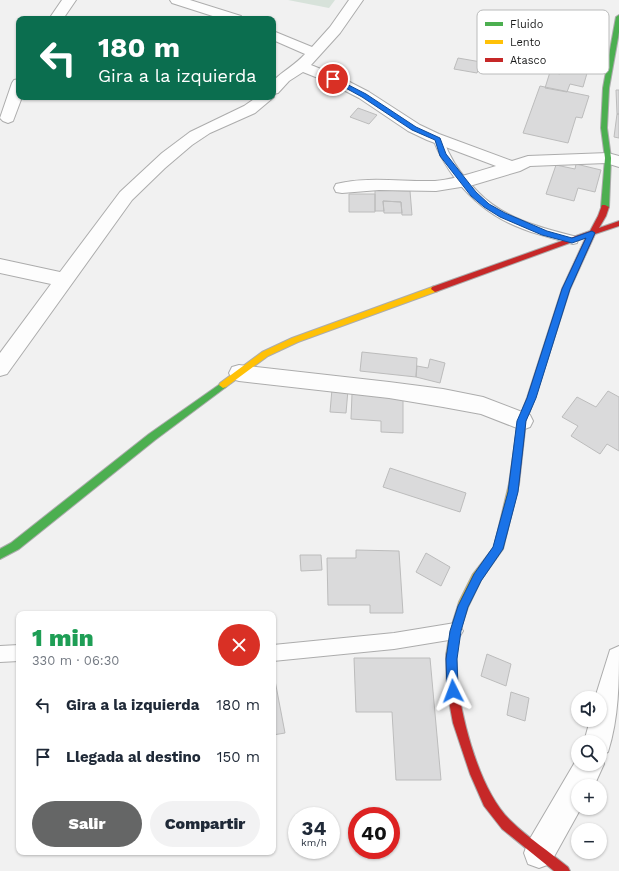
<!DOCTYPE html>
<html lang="es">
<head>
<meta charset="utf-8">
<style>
	:root { --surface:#fff; --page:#f2f2f3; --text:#1f2937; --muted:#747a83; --accent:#656666 }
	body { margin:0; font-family:"Work Sans",sans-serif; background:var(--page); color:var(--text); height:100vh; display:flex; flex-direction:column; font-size:15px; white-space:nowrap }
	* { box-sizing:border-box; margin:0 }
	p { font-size:13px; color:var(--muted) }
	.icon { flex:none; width:22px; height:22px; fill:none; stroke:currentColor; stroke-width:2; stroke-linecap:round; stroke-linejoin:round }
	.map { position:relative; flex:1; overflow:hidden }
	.drawer { position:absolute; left:16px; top:611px; width:260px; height:244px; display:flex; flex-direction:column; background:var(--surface); border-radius:8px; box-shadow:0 1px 3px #0004 }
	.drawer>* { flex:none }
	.top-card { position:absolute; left:16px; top:16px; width:260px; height:84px; border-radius:8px; box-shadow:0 1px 3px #0004; background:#0b6e4f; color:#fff; overflow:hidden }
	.fabs { position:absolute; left:571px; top:691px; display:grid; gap:8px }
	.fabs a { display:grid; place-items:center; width:36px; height:36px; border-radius:50%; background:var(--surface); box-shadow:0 1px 3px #0004; font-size:20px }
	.speed { position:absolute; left:288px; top:807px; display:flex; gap:8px; font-size:20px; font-weight:700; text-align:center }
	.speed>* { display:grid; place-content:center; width:52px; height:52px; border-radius:50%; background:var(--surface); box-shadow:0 1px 3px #0004; line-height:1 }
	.speed small { font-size:10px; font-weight:400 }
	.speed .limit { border:6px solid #d22; background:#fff; color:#111 }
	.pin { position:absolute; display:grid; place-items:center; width:34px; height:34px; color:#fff; margin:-17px; border:2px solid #fff; border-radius:50%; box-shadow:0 1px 4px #0007 }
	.me { position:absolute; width:44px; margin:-22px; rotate:357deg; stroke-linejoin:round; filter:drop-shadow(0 0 3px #0008) }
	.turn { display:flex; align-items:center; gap:14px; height:84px; padding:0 16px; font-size:18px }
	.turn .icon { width:52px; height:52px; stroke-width:2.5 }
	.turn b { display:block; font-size:28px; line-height:34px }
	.round { display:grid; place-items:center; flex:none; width:42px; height:42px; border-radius:21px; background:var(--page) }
	.overview { display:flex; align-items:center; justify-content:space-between; height:68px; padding:0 16px }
	h1 { font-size:24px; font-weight:800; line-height:30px; color:#1e9e55 }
	.cta { display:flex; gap:8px; margin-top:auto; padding:8px 16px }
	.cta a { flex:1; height:46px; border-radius:24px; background:var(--accent); color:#fff; font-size:16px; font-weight:800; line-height:46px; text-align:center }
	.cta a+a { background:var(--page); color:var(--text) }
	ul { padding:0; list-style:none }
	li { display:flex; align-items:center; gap:12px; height:52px; padding:0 16px }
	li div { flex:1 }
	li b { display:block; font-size:15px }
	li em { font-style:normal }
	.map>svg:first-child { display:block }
</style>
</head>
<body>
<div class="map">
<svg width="619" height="871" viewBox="0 0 619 871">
	<rect width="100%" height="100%" fill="#f1f1f1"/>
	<path fill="#d7e2da" d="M 288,0 L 335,0 L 329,8 Z"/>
	<path fill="#dadadb" stroke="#bcbcbc" d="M 567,51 L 592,56 L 583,87 L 570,84 L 567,92 L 545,88 L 550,72 L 560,74 Z
		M 458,58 L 481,62 L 477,73 L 454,69 Z
		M 540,86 L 589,96 L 582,118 L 576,117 L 568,143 L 523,133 Z
		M 616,90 L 619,90 L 619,114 L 617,114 Z
		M 358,108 L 377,115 L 369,124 L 350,117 Z
		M 617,114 L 619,114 L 619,138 L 614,137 Z
		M 576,164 L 601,170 L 595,192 L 578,188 L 574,201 L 546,194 L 556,165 L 575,169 Z
		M 375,190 L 410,191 L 412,215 L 402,215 L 401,202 L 383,201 L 384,211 L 375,211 Z
		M 349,194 L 375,194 L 375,212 L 349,212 Z
		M 383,201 L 401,202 L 402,213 L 384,213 Z
		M 362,352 L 417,358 L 416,377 L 360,371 Z
		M 430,359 L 445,363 L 440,383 L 416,377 L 417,366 L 428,368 Z
		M 332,389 L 348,390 L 346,413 L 330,412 Z
		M 608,391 L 619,397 L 619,451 L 607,444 L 600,454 L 571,436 L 578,426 L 562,417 L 577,397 L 596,407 Z
		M 352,394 L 403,397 L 403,433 L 381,432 L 381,421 L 351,419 Z
		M 390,468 L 466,493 L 460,512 L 383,487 Z
		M 356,550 L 399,551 L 403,613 L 370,613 L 370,605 L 328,605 L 327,558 L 356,558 Z
		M 426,553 L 450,567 L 441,586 L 416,572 Z
		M 300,555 L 321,555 L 322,570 L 301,571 Z
		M 487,654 L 511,664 L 506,686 L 481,676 Z
		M 354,658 L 430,658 L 441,780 L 396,780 L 392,712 L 356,712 Z
		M 273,670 L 285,733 L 273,735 Z
		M 511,692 L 529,698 L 525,721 L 507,715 Z"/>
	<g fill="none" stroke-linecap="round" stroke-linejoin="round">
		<g stroke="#acacac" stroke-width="2">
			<path id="lane" d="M 438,136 C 445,138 446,148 449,153 C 456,168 467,181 478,192 C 504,219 542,228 577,237 L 578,240 L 577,243 L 573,244 C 524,231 490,222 457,181 C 447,168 439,155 433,139 Z
				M 455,623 L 460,626 L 463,631 L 460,636 L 455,639 L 394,649 L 273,661 L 273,645 L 394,633 Z
				M 19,645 L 19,661 L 0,662 L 0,646 Z"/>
		</g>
		<g stroke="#acacac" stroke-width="2">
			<path id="street" d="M 62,0 L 76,0 L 63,19 L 49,19 Z
				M 170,0 L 190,0 L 241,16 L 243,19 L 222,19 L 172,3 Z
				M 349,0 L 363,0 L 340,33 L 311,65 L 338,76 L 369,92 L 420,125 L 439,134 L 512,161 L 528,156 L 608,153 L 619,156 L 619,167 L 606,163 L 530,166 L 520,171 L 473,185 L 436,191 L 379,190 L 342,193 L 336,192 L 334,188 L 336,184 C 368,176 403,182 435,181 C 456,179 476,172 496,166 L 427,140 L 408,131 L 359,98 L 328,82 L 303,72 L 289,81 L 278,93 L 273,94 L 273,81 C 283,71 295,65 305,54 L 273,40 L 273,31 L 312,47 L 330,27 Z
				M 19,79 L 19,97 L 22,97 L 13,121 L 8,123 L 3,121 L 0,118 L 12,83 L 14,80 Z
				M 273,96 L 274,97 L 255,113 L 210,133 L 192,145 L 165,168 L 132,200 L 7,374 L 0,376 L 0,353 L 51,284 L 0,273 L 0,259 L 60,272 L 120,192 L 162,153 L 190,132 L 244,106 L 257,97 Z
				M 239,365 L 389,382 L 443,389 L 483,397 L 530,415 L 533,421 L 530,427 L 522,430 L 481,414 L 443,407 L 389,398 L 239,381 L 232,379 L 229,373 L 232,367 Z
				M 619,646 C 619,682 619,717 608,752 L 601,755 L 604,764 L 594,786 L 578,786 L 578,808 L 581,808 L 550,864 L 539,868 L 528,864 L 524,853 L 528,842 L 578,757 L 578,764 L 600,764 L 600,742 L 584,742 L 590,720 L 600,720 L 600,698 L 595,698 L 610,650 Z"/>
		</g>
		<g stroke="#acacac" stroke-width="2">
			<path id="fast" d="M 619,15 L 619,32 L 609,88 L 607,128 L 611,158 L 609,207 L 605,209 L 601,207 L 605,158 L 601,128 L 603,88 L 616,17 Z
				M 223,382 L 227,385 L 226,387 L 155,440 L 19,549 L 0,559 L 0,549 L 11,543 L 149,434 Z"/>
		</g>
		<g stroke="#acacac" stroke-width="2">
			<path id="slow" d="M 435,286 L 439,289 L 438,291 L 298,342 L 268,356 L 226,387 L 223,388 L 219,385 L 220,383 L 262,352 L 292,338 Z
				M 514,480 L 517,481 L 519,484 L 503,549 L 481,580 L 468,607 L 460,631 L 456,656 L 455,660 L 451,661 L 447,660 L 446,656 L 450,631 L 459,602 L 473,574 L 494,547 L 509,484 L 511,481 Z"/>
		</g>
		<g stroke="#acacac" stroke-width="2">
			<path id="jam" d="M 602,205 L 605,205 L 609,207 L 606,216 L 599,228 L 619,221 L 619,226 L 595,234 L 570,289 L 535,398 L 526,421 L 519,484 L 517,487 L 514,488 L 511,487 L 509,484 L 518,421 L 527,398 L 562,289 L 586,237 L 438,291 L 435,292 L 431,289 L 432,287 L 590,231 L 598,216 Z
				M 451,651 L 455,652 L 456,656 C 457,668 457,681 459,693 C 465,731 482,794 511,821 C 528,838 550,852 568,867 L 570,871 L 554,871 L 502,829 L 484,806 L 470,774 L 453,723 L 447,691 L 446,656 L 447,652 Z"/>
		</g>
		<use href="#lane" fill="#fdfdfd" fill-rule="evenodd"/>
		<use href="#street" fill="#fdfdfd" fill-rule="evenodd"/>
		<use href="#fast" fill="#4caf50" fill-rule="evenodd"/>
		<use href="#slow" fill="#ffc107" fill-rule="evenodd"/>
		<use href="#jam" fill="#c62828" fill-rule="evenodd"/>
	</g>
	<path fill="#1a73e8" stroke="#114b97" d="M 333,77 L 366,94 L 416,127 L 440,138 L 446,154 L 476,192 L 489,204 L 505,213 L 547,231 L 572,238 L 592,231 L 595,233 L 570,289 L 536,398 L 526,421 L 518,492 L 503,549 L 481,581 L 468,607 L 461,631 L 457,659 L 458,691 L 457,695 L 453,696 L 449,695 L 447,691 L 446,659 L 450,631 L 458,606 L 474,574 L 493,547 L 508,492 L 517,421 L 527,398 L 562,289 L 586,238 L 572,243 L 542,235 L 500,217 L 484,207 L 471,196 L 440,156 L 435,140 L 412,130 L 362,97 L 331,80 L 330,79 Z"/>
	<rect x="477" y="10" width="132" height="64" rx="6" fill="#fff" stroke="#babbbb" stroke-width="1"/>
	<rect x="485" y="22" width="18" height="4" fill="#4caf50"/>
	<rect x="485" y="40" width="18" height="4" fill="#ffc107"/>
	<rect x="485" y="58" width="18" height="4" fill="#c62828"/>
	<g font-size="11" fill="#1a1b1b">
		<text x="510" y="28">Fluido</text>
		<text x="510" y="46">Lento</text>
		<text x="510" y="64">Atasco</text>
	</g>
</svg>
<div class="fabs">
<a><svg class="icon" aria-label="sound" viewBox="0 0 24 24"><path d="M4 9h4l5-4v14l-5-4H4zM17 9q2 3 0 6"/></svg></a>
<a><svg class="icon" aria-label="search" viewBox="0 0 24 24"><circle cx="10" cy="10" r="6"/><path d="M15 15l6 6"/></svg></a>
<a>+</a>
<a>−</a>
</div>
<div class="speed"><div>34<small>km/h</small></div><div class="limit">40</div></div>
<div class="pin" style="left:333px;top:79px;background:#d93025"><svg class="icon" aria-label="arrive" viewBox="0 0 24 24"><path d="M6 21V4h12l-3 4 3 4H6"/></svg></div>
<svg class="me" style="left:453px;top:691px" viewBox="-20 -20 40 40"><path d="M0-17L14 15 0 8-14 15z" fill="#1a73e8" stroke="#fff" stroke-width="4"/></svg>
<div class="top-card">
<div class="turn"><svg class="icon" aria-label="left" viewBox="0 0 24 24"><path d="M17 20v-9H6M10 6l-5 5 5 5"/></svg><div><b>180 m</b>Gira a la izquierda</div></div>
</div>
<section class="drawer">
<div class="overview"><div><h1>1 min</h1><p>330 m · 06:30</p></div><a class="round" style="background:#d93025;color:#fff"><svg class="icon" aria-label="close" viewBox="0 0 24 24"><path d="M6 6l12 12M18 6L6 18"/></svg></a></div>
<ul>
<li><svg class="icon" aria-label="left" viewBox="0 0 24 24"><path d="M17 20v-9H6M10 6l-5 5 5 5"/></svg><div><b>Gira a la izquierda</b></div><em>180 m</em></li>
<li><svg class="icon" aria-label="arrive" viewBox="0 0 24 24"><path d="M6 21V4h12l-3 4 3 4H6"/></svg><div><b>Llegada al destino</b></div><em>150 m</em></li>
</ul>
<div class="cta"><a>Salir</a><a>Compartir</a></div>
</section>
</div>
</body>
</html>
